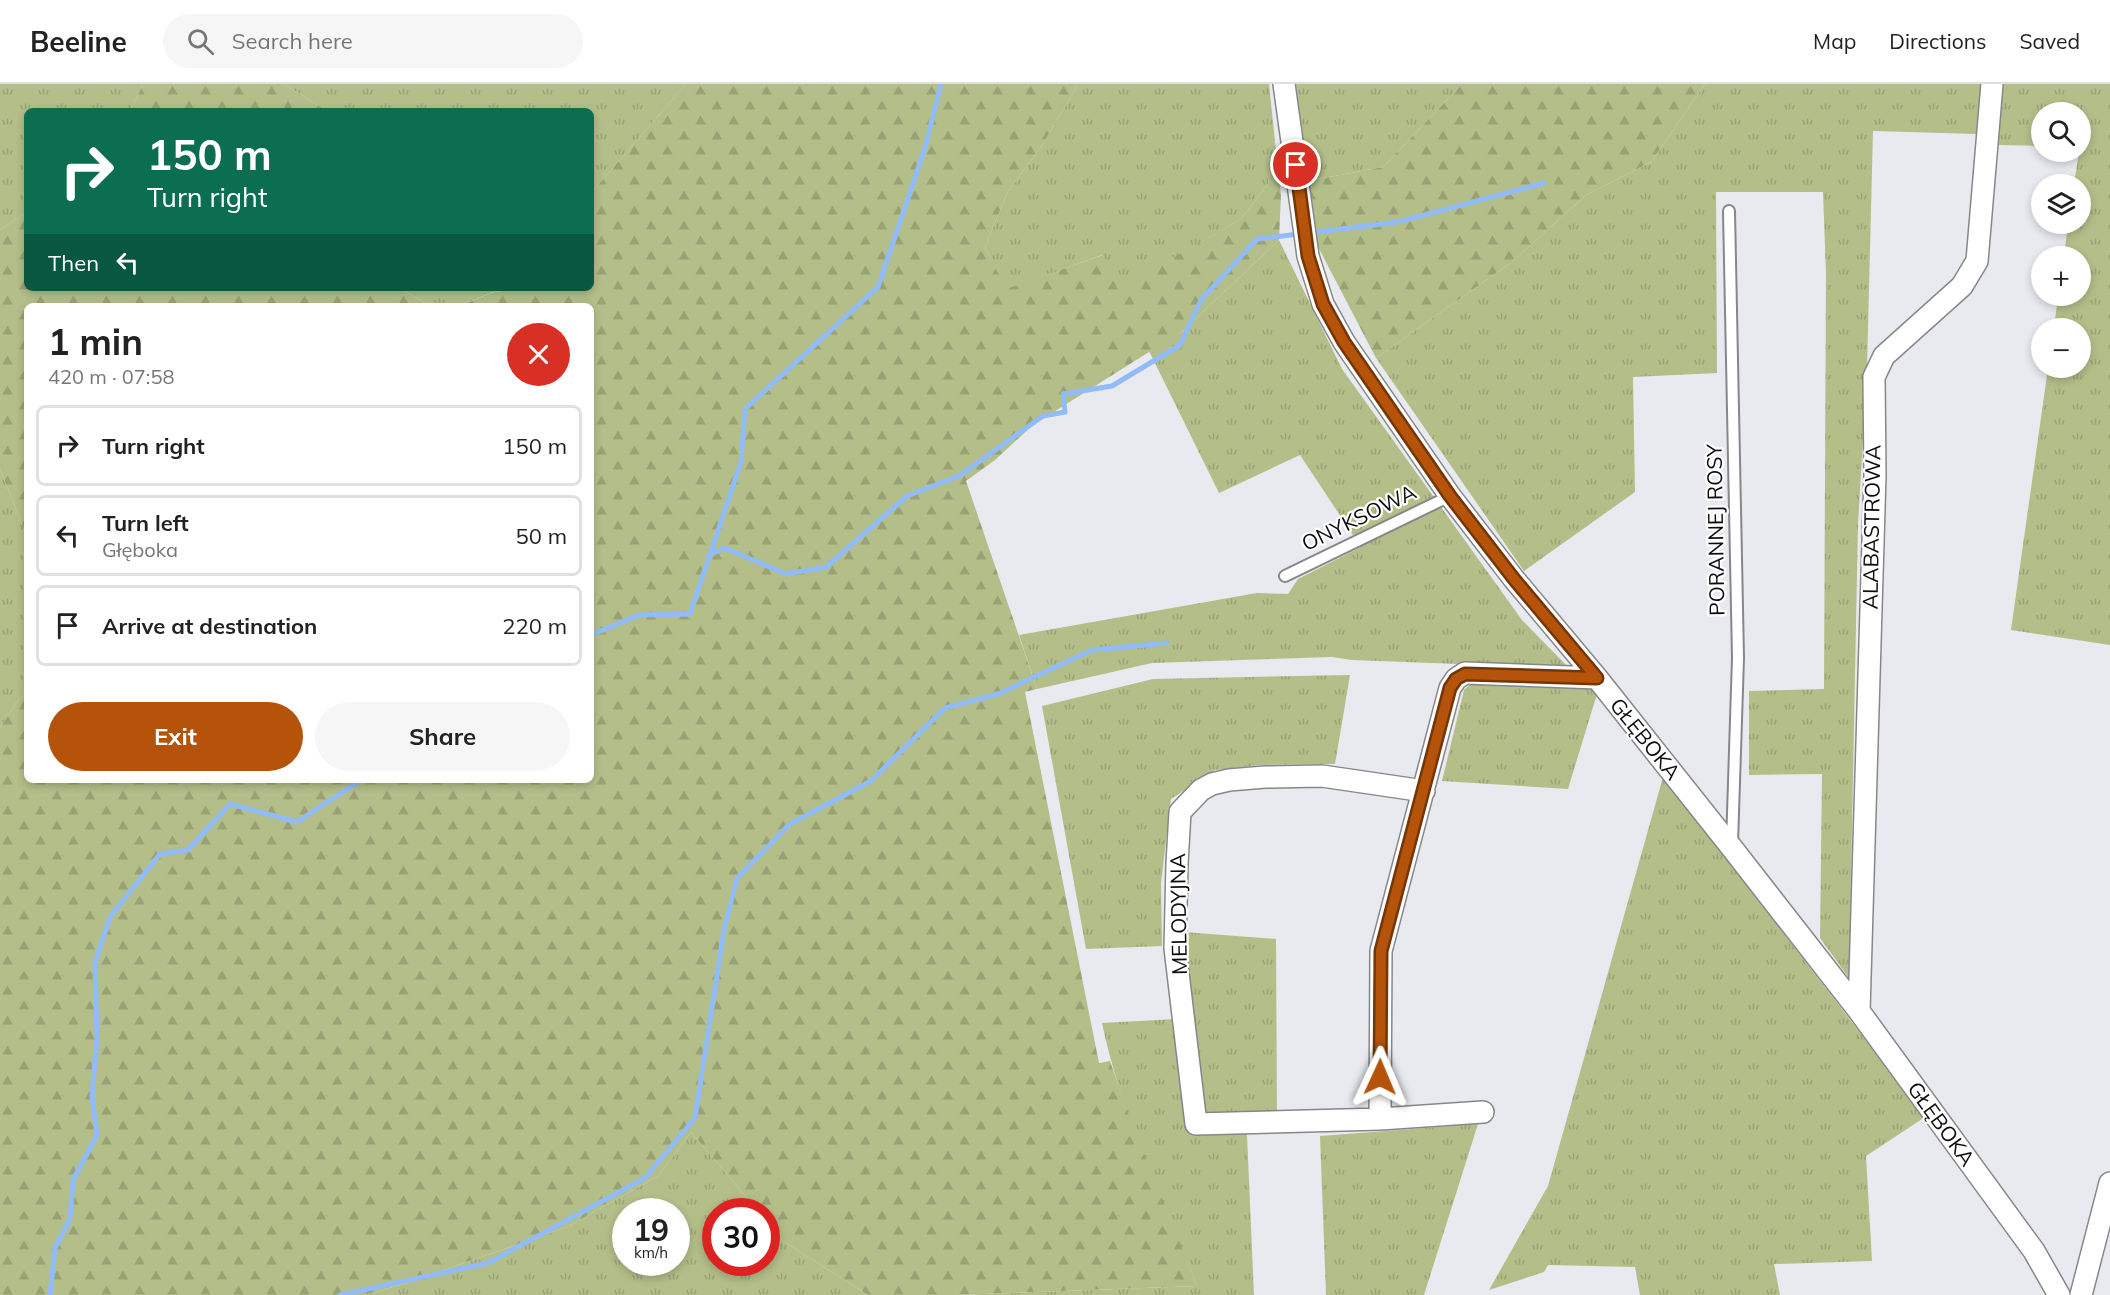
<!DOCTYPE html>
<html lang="en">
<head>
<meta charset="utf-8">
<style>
	:root { --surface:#fff; --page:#f6f6f6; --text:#222; --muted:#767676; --line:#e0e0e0; --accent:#b45309 }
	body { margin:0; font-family:Mulish,sans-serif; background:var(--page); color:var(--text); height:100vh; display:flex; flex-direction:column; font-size:22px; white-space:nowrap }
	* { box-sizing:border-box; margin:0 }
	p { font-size:20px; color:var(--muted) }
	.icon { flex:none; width:33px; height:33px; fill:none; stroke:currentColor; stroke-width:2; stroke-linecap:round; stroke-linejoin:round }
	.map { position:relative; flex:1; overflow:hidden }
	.drawer { position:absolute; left:24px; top:219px; width:570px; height:480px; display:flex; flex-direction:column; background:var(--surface); border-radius:9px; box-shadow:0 3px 9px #0003 }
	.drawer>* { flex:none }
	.hud { position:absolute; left:24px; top:24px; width:570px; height:183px; border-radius:9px; box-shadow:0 3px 9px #0003; background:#0b6e4f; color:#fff; overflow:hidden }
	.controls { position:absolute; left:2031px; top:18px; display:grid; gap:12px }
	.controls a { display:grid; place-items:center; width:60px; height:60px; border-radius:50%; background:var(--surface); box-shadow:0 3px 9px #0003; font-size:30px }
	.speed { position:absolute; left:612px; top:1114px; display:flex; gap:12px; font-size:30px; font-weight:700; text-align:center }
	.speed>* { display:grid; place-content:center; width:78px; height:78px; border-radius:50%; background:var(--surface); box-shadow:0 3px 9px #0003; line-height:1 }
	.speed small { font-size:15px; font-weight:400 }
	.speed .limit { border:9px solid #d22; background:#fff; color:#111 }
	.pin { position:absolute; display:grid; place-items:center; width:51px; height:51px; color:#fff; margin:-26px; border:3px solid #fff; border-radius:50%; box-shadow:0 2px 6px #0007 }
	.me { position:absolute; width:66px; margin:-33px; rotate:1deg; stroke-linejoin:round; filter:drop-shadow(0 0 4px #0008) }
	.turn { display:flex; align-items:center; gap:21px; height:126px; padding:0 24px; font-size:27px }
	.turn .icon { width:78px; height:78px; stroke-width:2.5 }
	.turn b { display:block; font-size:42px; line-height:51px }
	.then { display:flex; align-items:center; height:57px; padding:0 24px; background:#0003; gap:12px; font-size:22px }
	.round { display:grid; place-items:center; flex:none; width:63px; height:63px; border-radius:32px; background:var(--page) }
	.head { display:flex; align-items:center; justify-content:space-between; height:102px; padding:0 24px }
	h1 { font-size:36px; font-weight:700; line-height:45px }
	.action { display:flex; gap:12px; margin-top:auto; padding:12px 24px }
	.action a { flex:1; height:69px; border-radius:36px; background:var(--accent); color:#fff; font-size:24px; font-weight:700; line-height:69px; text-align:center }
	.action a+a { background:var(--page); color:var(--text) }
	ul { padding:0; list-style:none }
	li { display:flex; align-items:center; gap:18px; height:81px; margin:0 12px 9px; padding:0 12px; border:3px solid var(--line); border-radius:9px }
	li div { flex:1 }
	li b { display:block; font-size:22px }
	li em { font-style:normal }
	header { display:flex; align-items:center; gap:36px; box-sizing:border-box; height:84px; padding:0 30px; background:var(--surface); border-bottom:2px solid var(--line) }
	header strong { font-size:28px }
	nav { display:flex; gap:33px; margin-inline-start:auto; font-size:21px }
	.search { width:420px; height:54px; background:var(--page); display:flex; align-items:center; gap:15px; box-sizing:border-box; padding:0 21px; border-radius:33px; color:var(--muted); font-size:22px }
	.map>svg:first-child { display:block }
</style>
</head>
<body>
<header>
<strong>Beeline</strong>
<div class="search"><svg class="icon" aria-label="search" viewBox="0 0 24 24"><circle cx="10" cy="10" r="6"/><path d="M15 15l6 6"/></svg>Search here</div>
<nav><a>Map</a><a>Directions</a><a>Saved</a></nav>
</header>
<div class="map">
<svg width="2110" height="1211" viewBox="0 0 2110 1211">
	<defs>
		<pattern id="grass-tufts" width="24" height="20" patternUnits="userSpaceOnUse" patternTransform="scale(1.5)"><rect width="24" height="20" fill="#b4be89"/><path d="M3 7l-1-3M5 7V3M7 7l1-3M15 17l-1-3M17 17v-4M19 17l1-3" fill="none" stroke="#9aa275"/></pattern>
		<pattern id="forest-firs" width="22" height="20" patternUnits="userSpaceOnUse" patternTransform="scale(1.5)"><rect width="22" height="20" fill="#b4be89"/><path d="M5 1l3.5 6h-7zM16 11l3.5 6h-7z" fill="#9aa275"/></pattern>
	</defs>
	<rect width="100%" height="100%" fill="#e9eaef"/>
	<path fill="url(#grass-tufts)" fill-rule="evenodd" d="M 0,0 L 143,0 L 130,27 L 27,27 L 27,128 L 0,146 Z
		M 284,0 L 686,0 L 591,109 L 591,27 L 327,27 Z
		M 1078,0 L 1269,0 L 1275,57 L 1268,100 L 1241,135 L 1123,203 L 1102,171 L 1006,206 L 985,163 L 1007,109 L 1043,60 Z
		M 1296,0 L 1462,0 L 1383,83 L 1307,97 Z
		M 1705,0 L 2110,0 L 2110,561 L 2011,546 L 2048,284 L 2080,284 L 2080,244 L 2054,244 L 2058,212 L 2080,212 L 2080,172 L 2064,172 L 2068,140 L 2080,140 L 2080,100 L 2074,100 L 2079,68 L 2080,68 L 2080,28 L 2042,28 L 2041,62 L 1998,61 L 1977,50 L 1873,47 L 1867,284 L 1858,440 L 1849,894 L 1820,854 L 1822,690 L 1749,691 L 1749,607 L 1824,605 L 1826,190 L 1823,108 L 1716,108 L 1717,289 L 1633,293 L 1635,408 L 1524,487 L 1376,274 L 1512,178 L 1586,111 L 1651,78 Z
		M 1279,156 L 1342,285 L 1522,536 L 1569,584 L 1352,576 L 1332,573 L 1152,579 L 1037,605 L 1019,551 L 1257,509 L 1288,510 L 1298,495 L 1361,463 L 1300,371 L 1219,409 L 1149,267 L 1184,246 Z
		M 399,204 L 529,204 L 493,208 L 459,222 L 431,222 Z
		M 0,385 L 27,453 L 27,609 L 16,619 L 0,644 Z
		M 1350,591 L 1335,680 L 1259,681 L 1215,686 L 1171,715 L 1161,799 L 1162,862 L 1086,865 L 1042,622 L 1153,595 Z
		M 1473,598 L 1592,605 L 1597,610 L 1568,705 L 1442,697 L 1464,606 Z
		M 1663,693 L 1925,1033 L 1866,1072 L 1872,1177 L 1774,1180 L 1780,1211 L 1640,1211 L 1635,1183 L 1548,1181 L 1544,1188 L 1489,1206 L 1548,1102 Z
		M 1184,848 L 1276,855 L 1277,1028 L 1246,1028 L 1254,1211 L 954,1211 L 1197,1202 C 1162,1116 1121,1030 1102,939 L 1194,934 Z
		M 1478,1040 L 1424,1211 L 1326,1211 L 1320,1052 Z
		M 691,1048 L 759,1128 L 716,1128 L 716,1179 L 766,1179 L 767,1137 L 783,1157 L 868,1211 L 364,1211 L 404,1200 L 567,1143 L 658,1092 ZM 626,1128 L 676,1128 L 676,1179 L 626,1179 Z"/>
	<path fill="url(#forest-firs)" d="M 143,0 L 284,0 L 327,27 L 130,27 Z
		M 686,0 L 1078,0 L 1043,60 L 1007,109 L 985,163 L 1006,205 L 1103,171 L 1123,202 L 1241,135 L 1268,100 L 1275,57 L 1281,111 L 1279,156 L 1184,246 L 1033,341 L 995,376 L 966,397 L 1037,605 L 1025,608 L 1099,979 L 1110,977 L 1128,1029 L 1197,1202 L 954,1211 L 868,1211 L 783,1157 L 767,1137 L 766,1128 L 759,1128 L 691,1048 L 658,1092 L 567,1143 L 404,1200 L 364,1211 L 0,1211 L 0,644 L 16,619 L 27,609 L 27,696 L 591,696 L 591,222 L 459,222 L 494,208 L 529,204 L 591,204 L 591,109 Z
		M 1462,0 L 1705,0 L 1651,78 L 1586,111 L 1512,178 L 1376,274 L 1314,155 L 1307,97 L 1383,83 Z
		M 27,128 L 27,204 L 399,204 L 431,222 L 27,222 L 27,453 L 0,385 L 0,146 Z"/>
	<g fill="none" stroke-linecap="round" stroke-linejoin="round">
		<path stroke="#91bcf7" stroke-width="5" d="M 1308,149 L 1398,138 L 1544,99
			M 709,471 L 725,464 L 786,490 L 826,483 L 907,412 L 959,392 L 1043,332 L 1065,328 L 1063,310 L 1112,302 L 1180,261 L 1201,216 L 1257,155 L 1299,150
			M 591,551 L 639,531 L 690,530 L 741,378 L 745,325 L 878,203 L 925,64 L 941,0
			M 50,1211 L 55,1164 L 70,1135 L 73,1096 L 97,1051 L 92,1012 L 97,954 L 95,879 L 110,833 L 160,770 L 188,766 L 230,720 L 297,738 L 361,696
			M 340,1211 L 488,1179 L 645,1094 L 695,1034 L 724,846 L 737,794 L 790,740 L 871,697 L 945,624 L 998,610 L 1092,566 L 1167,559"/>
		<g stroke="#86878b" stroke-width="14">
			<path id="service" d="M 1729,127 L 1738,574 L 1732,760
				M 1285,492 L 1450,412"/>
		</g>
		<g stroke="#86878b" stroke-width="24">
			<path id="minor" d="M 1284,0 L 1308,172 L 1323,220 L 1344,258 L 1450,412 L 1514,495 L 1597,594 L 1732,764 L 1859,927 L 2034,1167 L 2059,1211
				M 1424,707 L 1322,692 L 1265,693 L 1229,696 L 1212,700 L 1201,706 L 1180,728 L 1177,780 L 1175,864 L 1196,1040 L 1380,1035 L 1381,867 L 1450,604 L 1456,595 L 1465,589 L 1597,594
				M 1859,927 L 1875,391 L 1874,293 L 1884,272 L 1962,202 L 1977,177 L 1992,0
				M 1380,1035 L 1483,1028
				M 2081,1211 L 2110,1099"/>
		</g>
		<use href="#service" stroke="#fff" stroke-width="10"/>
		<use href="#minor" stroke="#fff" stroke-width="21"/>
	</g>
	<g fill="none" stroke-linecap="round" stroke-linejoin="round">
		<g stroke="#753606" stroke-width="15">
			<path id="route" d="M 1296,81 L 1308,172 L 1323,220 L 1344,258 L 1450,412 L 1514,495 L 1597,594 L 1465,590 L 1456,595 L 1450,604 L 1381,867 L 1380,993"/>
		</g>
		<use href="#route" stroke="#b45309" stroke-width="10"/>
	</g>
	<g text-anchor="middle" stroke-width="4.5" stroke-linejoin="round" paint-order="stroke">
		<g font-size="21" fill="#0d0d0f" stroke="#fff">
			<text transform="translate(1359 434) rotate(-26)" y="7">ONYKSOWA</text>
			<text transform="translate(1872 443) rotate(-89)" y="7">ALABASTROWA</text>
			<text transform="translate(1716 446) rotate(-91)" y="7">PORANNEJ ROSY</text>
			<text transform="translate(1645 655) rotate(51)" y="7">GŁĘBOKA</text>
			<text transform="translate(1179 830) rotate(-91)" y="7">MELODYJNA</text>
			<text transform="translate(1941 1040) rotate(54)" y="7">GŁĘBOKA</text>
		</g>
	</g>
</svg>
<div class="controls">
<a><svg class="icon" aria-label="search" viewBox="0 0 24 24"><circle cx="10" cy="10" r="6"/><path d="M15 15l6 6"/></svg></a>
<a><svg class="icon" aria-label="layers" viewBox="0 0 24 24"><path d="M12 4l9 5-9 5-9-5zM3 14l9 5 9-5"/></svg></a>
<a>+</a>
<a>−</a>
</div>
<div class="speed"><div>19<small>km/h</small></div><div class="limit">30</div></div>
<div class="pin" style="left:1296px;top:81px;background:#d93025"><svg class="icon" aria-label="arrive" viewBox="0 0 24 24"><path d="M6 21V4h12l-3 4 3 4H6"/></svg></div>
<svg class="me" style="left:1380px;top:993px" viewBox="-20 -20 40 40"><path d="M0-17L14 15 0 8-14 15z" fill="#b45309" stroke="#fff" stroke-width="4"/></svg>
<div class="hud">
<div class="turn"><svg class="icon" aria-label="right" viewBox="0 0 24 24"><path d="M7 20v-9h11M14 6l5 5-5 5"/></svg><div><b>150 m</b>Turn right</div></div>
<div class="then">Then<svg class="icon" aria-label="left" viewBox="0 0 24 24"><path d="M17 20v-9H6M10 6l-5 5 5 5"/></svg></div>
</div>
<section class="drawer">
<div class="head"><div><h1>1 min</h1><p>420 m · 07:58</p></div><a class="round" style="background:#d93025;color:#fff"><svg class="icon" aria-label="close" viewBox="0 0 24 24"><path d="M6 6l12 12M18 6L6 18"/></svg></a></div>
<ul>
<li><svg class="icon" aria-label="right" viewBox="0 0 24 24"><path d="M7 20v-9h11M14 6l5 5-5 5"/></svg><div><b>Turn right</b></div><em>150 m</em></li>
<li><svg class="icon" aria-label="left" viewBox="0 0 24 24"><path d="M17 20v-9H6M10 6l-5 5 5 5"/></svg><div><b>Turn left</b><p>Głęboka</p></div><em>50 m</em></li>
<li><svg class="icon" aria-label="arrive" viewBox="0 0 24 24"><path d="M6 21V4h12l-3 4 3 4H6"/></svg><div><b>Arrive at destination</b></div><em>220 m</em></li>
</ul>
<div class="action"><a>Exit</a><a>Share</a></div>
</section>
</div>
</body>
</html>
